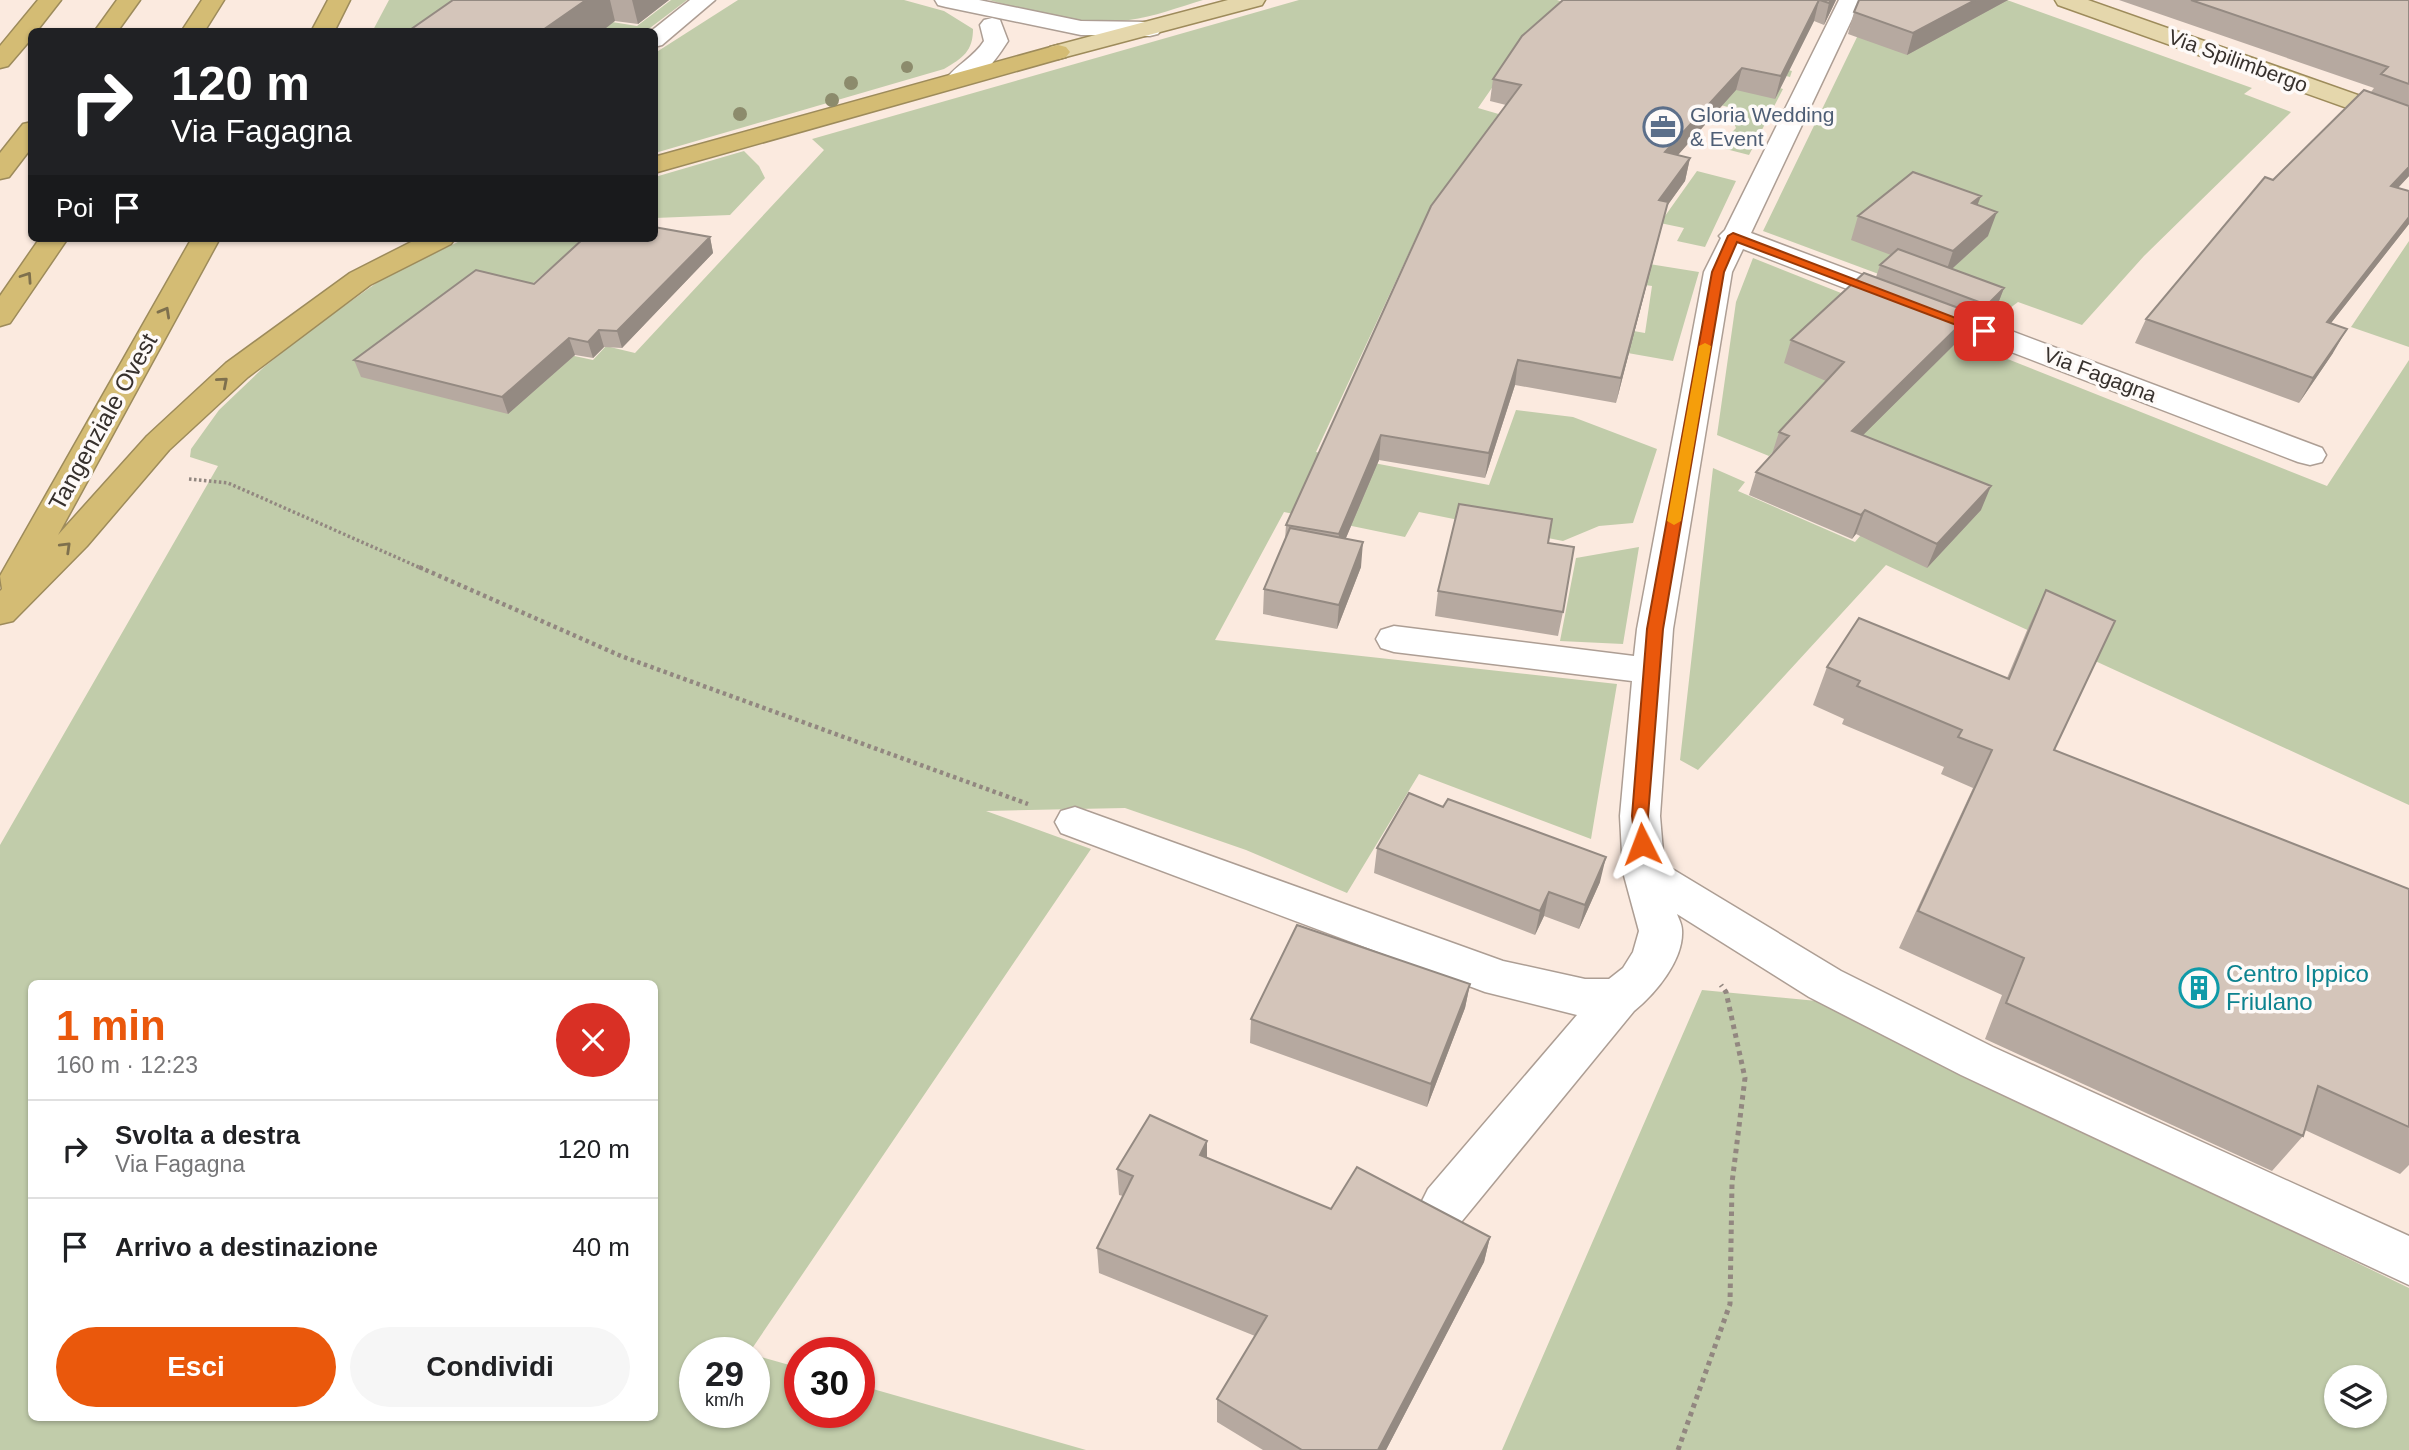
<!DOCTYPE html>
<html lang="it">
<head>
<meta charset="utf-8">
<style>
	:root { --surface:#fff; --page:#f6f6f6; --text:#202124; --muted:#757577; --line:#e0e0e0; --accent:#ea580c }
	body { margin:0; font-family:Helvetica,sans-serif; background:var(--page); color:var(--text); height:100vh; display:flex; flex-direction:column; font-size:26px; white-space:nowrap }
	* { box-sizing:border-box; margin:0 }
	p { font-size:23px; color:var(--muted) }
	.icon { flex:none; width:38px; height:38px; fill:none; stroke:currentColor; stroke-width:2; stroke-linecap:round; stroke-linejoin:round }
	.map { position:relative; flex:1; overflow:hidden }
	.panel { position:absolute; left:28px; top:980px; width:630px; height:441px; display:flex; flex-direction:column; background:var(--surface); border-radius:10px; box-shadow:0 2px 5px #0004 }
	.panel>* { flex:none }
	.top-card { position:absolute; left:28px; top:28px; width:630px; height:214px; border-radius:10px; box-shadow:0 2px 5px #0004; background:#202124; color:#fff; overflow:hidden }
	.buttons { position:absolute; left:2324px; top:1365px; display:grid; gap:14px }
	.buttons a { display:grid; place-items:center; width:63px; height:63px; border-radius:50%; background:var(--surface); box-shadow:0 2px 5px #0004; font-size:35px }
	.speed { position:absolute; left:679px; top:1337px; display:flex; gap:14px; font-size:35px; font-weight:700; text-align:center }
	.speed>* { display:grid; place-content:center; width:91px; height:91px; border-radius:50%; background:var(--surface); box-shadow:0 2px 5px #0004; line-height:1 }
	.speed small { font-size:18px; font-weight:400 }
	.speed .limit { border:10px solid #d22; background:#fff; color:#111 }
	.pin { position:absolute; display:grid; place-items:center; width:60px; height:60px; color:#fff; margin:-30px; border-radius:14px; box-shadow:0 4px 10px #0006 }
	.me { position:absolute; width:77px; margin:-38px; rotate:357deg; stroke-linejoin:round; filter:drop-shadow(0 0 5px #0008) }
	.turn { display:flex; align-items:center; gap:24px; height:147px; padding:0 28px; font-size:32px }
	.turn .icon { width:91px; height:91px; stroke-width:2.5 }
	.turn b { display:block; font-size:49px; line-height:60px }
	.then { display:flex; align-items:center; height:66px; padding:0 28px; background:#0003; gap:14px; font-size:26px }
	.round { display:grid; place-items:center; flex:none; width:74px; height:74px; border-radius:37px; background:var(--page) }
	.head { display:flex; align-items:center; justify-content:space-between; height:119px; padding:0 28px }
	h1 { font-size:42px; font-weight:800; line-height:52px; color:var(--accent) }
	.action { display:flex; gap:14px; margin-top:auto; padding:14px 28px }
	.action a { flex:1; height:80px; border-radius:42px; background:var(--accent); color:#fff; font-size:28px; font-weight:800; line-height:80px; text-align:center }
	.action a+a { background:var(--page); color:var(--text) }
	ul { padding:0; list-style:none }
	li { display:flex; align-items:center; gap:21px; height:98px; padding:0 28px; border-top:2px solid var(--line) }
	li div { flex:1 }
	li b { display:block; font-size:26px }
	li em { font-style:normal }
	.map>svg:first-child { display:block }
</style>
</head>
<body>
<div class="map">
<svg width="2409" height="1450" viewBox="0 0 2409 1450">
	<rect width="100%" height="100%" fill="#fbeadf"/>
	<path fill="#c1ccaa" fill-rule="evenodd" d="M 389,0 L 513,0 L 506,5 L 637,26 L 671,0 L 687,0 L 646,31 L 372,32 Z
		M 738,0 L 904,0 L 944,11 L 973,29 C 973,51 963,58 944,69 L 655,153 L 655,53 Z
		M 989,0 L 1203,0 C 1179,7 1154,17 1129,20 C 1082,26 1034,13 989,0 Z
		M 1299,0 L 1557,0 L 1569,4 L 1576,0 L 1705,49 L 1792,71 L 1790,77 L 1646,37 L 1496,82 L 1478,108 L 1595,142 L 1566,205 L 1421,227 L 1316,452 L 1489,485 L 1516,410 L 1573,417 L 1657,449 L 1633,523 L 1599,526 L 1563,541 L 1419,512 L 1405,537 L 1284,512 L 1215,640 L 1617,684 L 1591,839 L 1419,774 L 1347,893 L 1246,850 L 1125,808 L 986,811 L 1091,849 L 749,1353 L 695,1353 L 695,1412 L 754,1412 L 754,1355 L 800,1368 L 800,1412 L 859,1412 L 859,1385 L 1086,1450 L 0,1450 L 0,845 L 218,466 L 190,457 L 191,449 L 219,410 L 264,367 L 309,331 L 382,279 L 466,238 L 585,238 L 517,297 L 570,355 L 593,360 L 606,346 L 635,353 L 824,150 L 812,139 ZM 32,984 L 654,984 L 654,1418 L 32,1418 Z
		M 1875,0 L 2007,0 L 2252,88 L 2244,94 L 2291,112 L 2144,256 L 2082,325 L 2018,302 L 1997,318 L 1763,231 Z
		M 1674,56 L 1783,89 L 1749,155 L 1718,147 L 1736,128 L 1728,107 L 1647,85 Z
		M 744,151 L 759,166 L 765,178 L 730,215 L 655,218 L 655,177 Z
		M 1697,171 L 1736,181 L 1705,247 L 1677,241 L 1684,228 L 1660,223 Z
		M 2409,241 L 2409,347 L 2351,327 Z
		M 1525,244 L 1699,272 L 1673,361 L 1622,352 L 1628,330 L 1645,333 L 1652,286 L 1537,269 Z
		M 1753,258 L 2327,486 L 2409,360 L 2409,805 L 1886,565 L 1698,770 L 1680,760 L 1713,468 L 1745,482 L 1738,491 L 1855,542 L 1909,479 L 1792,432 L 1769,456 L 1717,435 L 1736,302 Z
		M 1639,547 L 1623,644 L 1560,641 L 1576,558 Z
		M 1702,990 L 1817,1001 L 2409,1288 L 2409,1450 L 1502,1450 ZM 2336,1377 L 2375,1377 L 2375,1416 L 2336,1416 Z"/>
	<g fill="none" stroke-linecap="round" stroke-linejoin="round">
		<g stroke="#ad9e94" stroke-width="3">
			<path id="minor" d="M 690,0 L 715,0 L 662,45 L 654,47 L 654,32 L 650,32 Z
				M 935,0 L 979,0 L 1081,21 L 1150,22 L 1158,24 L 1162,29 L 1158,34 L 1150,36 L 1081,35 L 946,7 L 938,5 Z
				M 1839,0 L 1861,0 L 1751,233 L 2322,448 L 2326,455 L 2322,462 L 2310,465 L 2298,462 L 1743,249 L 1732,272 L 1673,629 L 1660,816 L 1664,864 L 1841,971 L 1993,1047 L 2409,1236 L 2409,1285 L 1961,1075 L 1809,997 L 1677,914 C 1679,919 1682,925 1682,930 C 1684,960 1655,994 1634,1011 L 1462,1221 L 1445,1227 L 1428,1221 L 1420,1205 L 1428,1189 L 1577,1015 L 1485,992 L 1061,833 L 1055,822 L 1061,811 L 1075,807 L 1503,961 L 1585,979 L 1609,979 L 1623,968 L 1633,952 L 1639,931 L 1623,872 L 1620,816 L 1632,681 L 1394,652 L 1381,648 L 1376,639 L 1381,630 L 1394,626 L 1634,656 L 1637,629 L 1704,272 L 1721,238 L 1719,236 L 1725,230 Z
				M 992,18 L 1000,20 L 1008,41 C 996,60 974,92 948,85 L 945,80 C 956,65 974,57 984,41 L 980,25 L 984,20 Z"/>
		</g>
		<g stroke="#9d8b5b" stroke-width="3">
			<path id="major" d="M 1228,0 L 1265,0 L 1262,5 L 1058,59 L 1050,57 L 1046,52 L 1050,47 Z
				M 2055,0 L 2088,0 L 2409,113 L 2409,130 L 2058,5 Z"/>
		</g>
		<g stroke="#9d8b5b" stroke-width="3">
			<path id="highway" d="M 38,0 L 61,0 L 36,32 L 32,32 L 32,38 L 8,66 L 0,68 L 0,46 Z
				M 117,0 L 140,0 L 117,32 L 94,32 Z
				M 202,0 L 224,0 L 204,32 L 181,32 Z
				M 328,0 L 350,0 L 334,32 L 311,32 Z
				M 1058,45 L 1066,47 L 1070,52 L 1066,57 L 654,173 L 654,157 Z
				M 32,122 L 32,147 L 9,177 L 0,179 L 0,153 L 23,124 Z
				M 40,238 L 68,238 L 10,323 L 0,326 L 0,296 Z
				M 192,238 L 220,238 L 58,535 L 147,436 L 226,363 L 350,273 L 419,238 L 455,238 L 451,244 L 370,285 L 248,377 L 169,450 L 87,546 L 13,621 L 0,624 L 0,591 L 2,589 L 0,576 Z"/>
		</g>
		<path stroke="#928780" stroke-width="3.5" stroke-dasharray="2.5 2.5" stroke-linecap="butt" d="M 189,479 L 228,483 L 423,569"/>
		<path stroke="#928780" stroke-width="4.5" stroke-dasharray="3.5 3.5" stroke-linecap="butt" d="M 419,567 L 621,656 L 1028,804"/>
		<path stroke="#928780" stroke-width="5" stroke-dasharray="4.5 4.5" stroke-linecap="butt" d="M 1678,1450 L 1730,1304 L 1732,1183 L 1745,1078 L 1726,992 L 1721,985"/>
		<use href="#minor" fill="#fff" fill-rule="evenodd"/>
		<use href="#major" fill="#e5d7ac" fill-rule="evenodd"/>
		<use href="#highway" fill="#d4bc74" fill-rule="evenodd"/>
	</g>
	<g fill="#8c8b6c">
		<circle cx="907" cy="67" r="6"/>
		<circle cx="851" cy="83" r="7"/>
		<circle cx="832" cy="100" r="7"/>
		<circle cx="740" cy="114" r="7"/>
	</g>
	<path fill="#b6a9a0" d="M 453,0 L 669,0 L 638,24 Z
		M 1563,0 L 1836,0 L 1824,25 L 1814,21 L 1775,99 L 1736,90 L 1678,155 L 1690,158 L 1685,181 L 1667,206 L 1616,403 L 1515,385 L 1485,478 L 1379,460 L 1346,538 L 1361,567 L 1337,629 L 1263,614 L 1264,589 L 1285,540 L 1286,525 L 1506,105 L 1490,101 L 1493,79 Z
		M 2008,0 L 1907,55 L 1848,34 L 1854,12 Z
		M 2119,0 L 2409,0 L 2409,176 L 2398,188 L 2409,191 L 2409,224 L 2331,323 L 2333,353 L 2299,403 L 2135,343 L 2146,319 L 2273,180 L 2371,92 L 2374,88 Z
		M 1977,205 L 1988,236 L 1952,269 L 2004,288 L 1999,301 L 1982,317 L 1876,277 L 1880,265 L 1891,255 L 1851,240 L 1858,216 Z
		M 710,237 L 713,253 L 622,348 L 604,347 L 593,358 L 575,355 L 508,414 L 361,377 L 354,360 L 534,284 Z
		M 1963,336 L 1863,435 L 1981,510 L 1927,568 L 1856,534 L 1852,539 L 1749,495 L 1756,472 L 1772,454 L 1779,432 L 1826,381 L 1784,363 L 1791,340 Z
		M 1548,543 L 1563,612 L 1558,636 L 1435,616 L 1438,591 Z
		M 2046,590 L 2054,750 L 2409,889 L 2409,1165 L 2400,1174 L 2305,1130 L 2303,1136 L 2272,1171 L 1985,1039 L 2002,995 L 1899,948 L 1973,788 L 1941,774 L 1944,767 L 1842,724 L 1844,719 L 1813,705 L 1827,667 L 2007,678 L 2028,628 Z
		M 1377,848 L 1600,882 L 1579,929 L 1544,916 L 1535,935 L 1374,873 Z
		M 1470,984 L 1465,1008 L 1427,1107 L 1250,1043 L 1251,1019 Z
		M 1207,1141 L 1207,1158 L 1331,1209 L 1490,1237 L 1484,1262 L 1386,1450 L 1263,1450 L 1217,1422 L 1217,1399 L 1255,1336 L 1099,1273 L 1097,1248 L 1123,1196 L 1119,1195 L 1117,1169 Z"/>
	<path fill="#948a82" d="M 586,0 L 610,0 L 615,21 L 601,32 L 540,32 Z
		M 632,0 L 669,0 L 638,24 Z
		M 1819,0 L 1814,21 L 1775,99 L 1781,76 Z
		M 1831,0 L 1836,0 L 1824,25 L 1829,3 Z
		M 1975,0 L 2008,0 L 1907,55 L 1913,33 Z
		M 1742,68 L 1736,90 L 1660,175 L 1665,152 Z
		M 1690,158 L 1685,181 L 1667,206 L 1616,403 L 1659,200 Z
		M 2409,167 L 2409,176 L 2378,209 L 2391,186 Z
		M 1981,196 L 1972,219 L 1972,203 Z
		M 1997,212 L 1988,236 L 1945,275 L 1953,251 Z
		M 2409,217 L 2409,224 L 2313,346 L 2327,322 Z
		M 710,237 L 713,253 L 622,348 L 617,331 Z
		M 2004,288 L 1999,301 L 1982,317 L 1987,305 Z
		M 1972,313 L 1963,336 L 1844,454 L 1852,431 Z
		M 2347,329 L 2333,353 L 2299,403 L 2313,378 Z
		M 599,330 L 604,347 L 593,358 L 588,342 Z
		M 569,338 L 575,355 L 508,414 L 502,397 Z
		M 1518,360 L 1515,385 L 1485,478 L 1489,453 Z
		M 1381,435 L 1379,460 L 1337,559 L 1339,534 Z
		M 1991,486 L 1981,510 L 1927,568 L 1937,544 Z
		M 1865,510 L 1856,534 L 1852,539 L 1861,515 Z
		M 1363,542 L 1361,567 L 1337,629 L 1339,605 Z
		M 1606,857 L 1600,882 L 1579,929 L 1585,905 Z
		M 1549,892 L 1544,916 L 1535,935 L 1540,911 Z
		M 1470,984 L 1465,1008 L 1427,1107 L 1431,1084 Z
		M 1207,1141 L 1207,1168 L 1200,1155 Z
		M 1490,1237 L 1484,1262 L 1386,1450 L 1378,1450 Z"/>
	<path fill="#d4c5ba" stroke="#948a82" stroke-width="2" d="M 453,0 L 586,0 L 540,32 L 407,32 Z
		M 1563,0 L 1819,0 L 1781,76 L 1742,68 L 1665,152 L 1690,158 L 1659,200 L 1668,202 L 1621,378 L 1518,360 L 1489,453 L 1381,435 L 1339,534 L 1286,525 L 1431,206 L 1521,85 L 1493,79 L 1522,36 Z
		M 1820,0 L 1831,0 L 1829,3 Z
		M 1859,0 L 1975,0 L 1913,33 L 1854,12 Z
		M 2191,0 L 2409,0 L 2409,84 L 2381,74 L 2388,67 Z
		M 2364,90 L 2409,106 L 2409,167 L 2391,186 L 2409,191 L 2409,217 L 2327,322 L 2347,329 L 2313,378 L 2146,319 L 2265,177 L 2273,180 Z
		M 1913,172 L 1981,196 L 1972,203 L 1997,212 L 1953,251 L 1858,216 Z
		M 654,227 L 710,237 L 617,331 L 599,330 L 588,342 L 569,338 L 502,397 L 354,360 L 476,270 L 534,284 L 584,238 L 654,238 Z
		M 1898,249 L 2004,288 L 1987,305 L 1880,265 Z
		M 1864,273 L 1972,313 L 1852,431 L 1991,486 L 1937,544 L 1865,510 L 1861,515 L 1756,472 L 1789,436 L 1779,432 L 1844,362 L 1791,340 Z
		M 1459,504 L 1552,519 L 1548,543 L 1574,547 L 1563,612 L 1438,591 Z
		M 1290,528 L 1363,542 L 1339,605 L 1264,589 Z
		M 2046,590 L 2115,621 L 2054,750 L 2409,889 L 2409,1127 L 2318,1086 L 2303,1136 L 2006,1003 L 2024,958 L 1918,911 L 1992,750 L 1958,737 L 1962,730 L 1857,686 L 1860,681 L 1827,667 L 1859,618 L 2009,679 Z
		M 1409,793 L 1443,807 L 1448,799 L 1606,857 L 1585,905 L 1549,892 L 1540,911 L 1377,848 Z
		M 1297,925 L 1470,984 L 1431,1084 L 1251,1019 Z
		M 1150,1115 L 1207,1141 L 1200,1155 L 1331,1209 L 1357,1167 L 1490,1237 L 1378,1450 L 1302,1450 L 1217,1399 L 1267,1316 L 1097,1248 L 1133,1176 L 1117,1169 Z"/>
	<defs><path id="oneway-chevron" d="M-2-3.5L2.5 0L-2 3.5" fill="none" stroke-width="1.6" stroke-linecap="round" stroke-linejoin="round" transform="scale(1.75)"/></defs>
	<g stroke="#7e704d">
		<use href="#oneway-chevron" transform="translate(27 277) rotate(-56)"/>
		<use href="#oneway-chevron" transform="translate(165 312) rotate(-61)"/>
		<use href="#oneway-chevron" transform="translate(223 382) rotate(-41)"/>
		<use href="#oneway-chevron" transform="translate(66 547) rotate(-44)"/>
	</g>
	<path fill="#ea580c" stroke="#983908" stroke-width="2" d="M 1733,233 L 1990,331 L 1989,334 L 1980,334 L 1737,242 L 1724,272 L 1663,629 L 1648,816 L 1651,844 L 1648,849 L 1636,849 L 1632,816 L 1647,629 L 1712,272 L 1728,236 Z"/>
	<path fill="#f59e0b" d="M 1705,343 L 1711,346 L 1681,521 L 1674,525 L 1667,521 L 1699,346 Z"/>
	<defs>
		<g id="office-ring" transform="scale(2.0125)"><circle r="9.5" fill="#fefaf8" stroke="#5c6f8a" stroke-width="1.5"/><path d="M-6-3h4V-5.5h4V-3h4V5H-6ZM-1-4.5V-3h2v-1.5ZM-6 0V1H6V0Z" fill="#5c6f8a"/></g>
		<g id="building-ring" transform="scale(2.0125)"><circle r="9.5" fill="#fefaf8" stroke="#0f9aa8" stroke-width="1.5"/><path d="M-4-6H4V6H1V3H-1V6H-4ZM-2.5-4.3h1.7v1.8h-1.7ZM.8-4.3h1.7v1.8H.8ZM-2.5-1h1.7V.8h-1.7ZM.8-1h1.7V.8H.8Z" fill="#0f9aa8"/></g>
	</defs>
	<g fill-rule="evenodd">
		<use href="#office-ring" x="1663" y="127"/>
		<use href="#building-ring" x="2199" y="988"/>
	</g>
	<g text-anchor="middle" stroke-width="7" stroke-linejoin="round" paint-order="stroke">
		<g font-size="21" fill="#37312d" stroke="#fefaf8">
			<text transform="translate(2238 61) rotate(20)" y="7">Via Spilimbergo</text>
			<text transform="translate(2100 375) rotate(21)" y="7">Via Fagagna</text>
		</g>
		<g font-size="21" fill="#4e5e75" stroke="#fefaf8" text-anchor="start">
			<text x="1690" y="122">Gloria Wedding<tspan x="1690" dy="24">&amp; Event</tspan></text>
		</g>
		<g font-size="24" fill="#37312d" stroke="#fefaf8">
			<text transform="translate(103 422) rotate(-61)" y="8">Tangenziale Ovest</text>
		</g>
		<g font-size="24" fill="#0d838f" stroke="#fefaf8" text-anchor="start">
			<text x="2226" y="982">Centro Ippico<tspan x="2226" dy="28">Friulano</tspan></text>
		</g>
	</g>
</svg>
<div class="buttons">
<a><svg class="icon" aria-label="layers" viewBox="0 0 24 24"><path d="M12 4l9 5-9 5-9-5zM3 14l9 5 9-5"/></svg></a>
</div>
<div class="speed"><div>29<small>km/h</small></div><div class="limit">30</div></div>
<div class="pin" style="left:1984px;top:331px;background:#d93025"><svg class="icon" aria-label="arrive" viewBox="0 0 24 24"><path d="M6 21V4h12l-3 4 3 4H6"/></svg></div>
<svg class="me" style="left:1642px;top:844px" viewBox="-20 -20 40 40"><path d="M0-17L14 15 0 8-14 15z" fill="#ea580c" stroke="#fff" stroke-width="4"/></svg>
<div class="top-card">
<div class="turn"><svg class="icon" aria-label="right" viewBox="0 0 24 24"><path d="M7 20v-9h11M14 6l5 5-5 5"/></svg><div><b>120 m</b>Via Fagagna</div></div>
<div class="then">Poi<svg class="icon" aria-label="arrive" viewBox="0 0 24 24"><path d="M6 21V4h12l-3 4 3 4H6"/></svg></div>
</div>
<section class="panel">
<div class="head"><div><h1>1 min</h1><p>160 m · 12:23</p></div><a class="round" style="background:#d93025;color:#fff"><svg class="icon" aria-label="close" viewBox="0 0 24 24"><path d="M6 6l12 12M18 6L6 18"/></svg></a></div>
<ul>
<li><svg class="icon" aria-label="right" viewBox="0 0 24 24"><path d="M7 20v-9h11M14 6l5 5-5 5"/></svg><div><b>Svolta a destra</b><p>Via Fagagna</p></div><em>120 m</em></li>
<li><svg class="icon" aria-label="arrive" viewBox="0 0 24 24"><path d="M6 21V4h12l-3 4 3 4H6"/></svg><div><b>Arrivo a destinazione</b></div><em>40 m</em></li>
</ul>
<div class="action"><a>Esci</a><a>Condividi</a></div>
</section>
</div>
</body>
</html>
